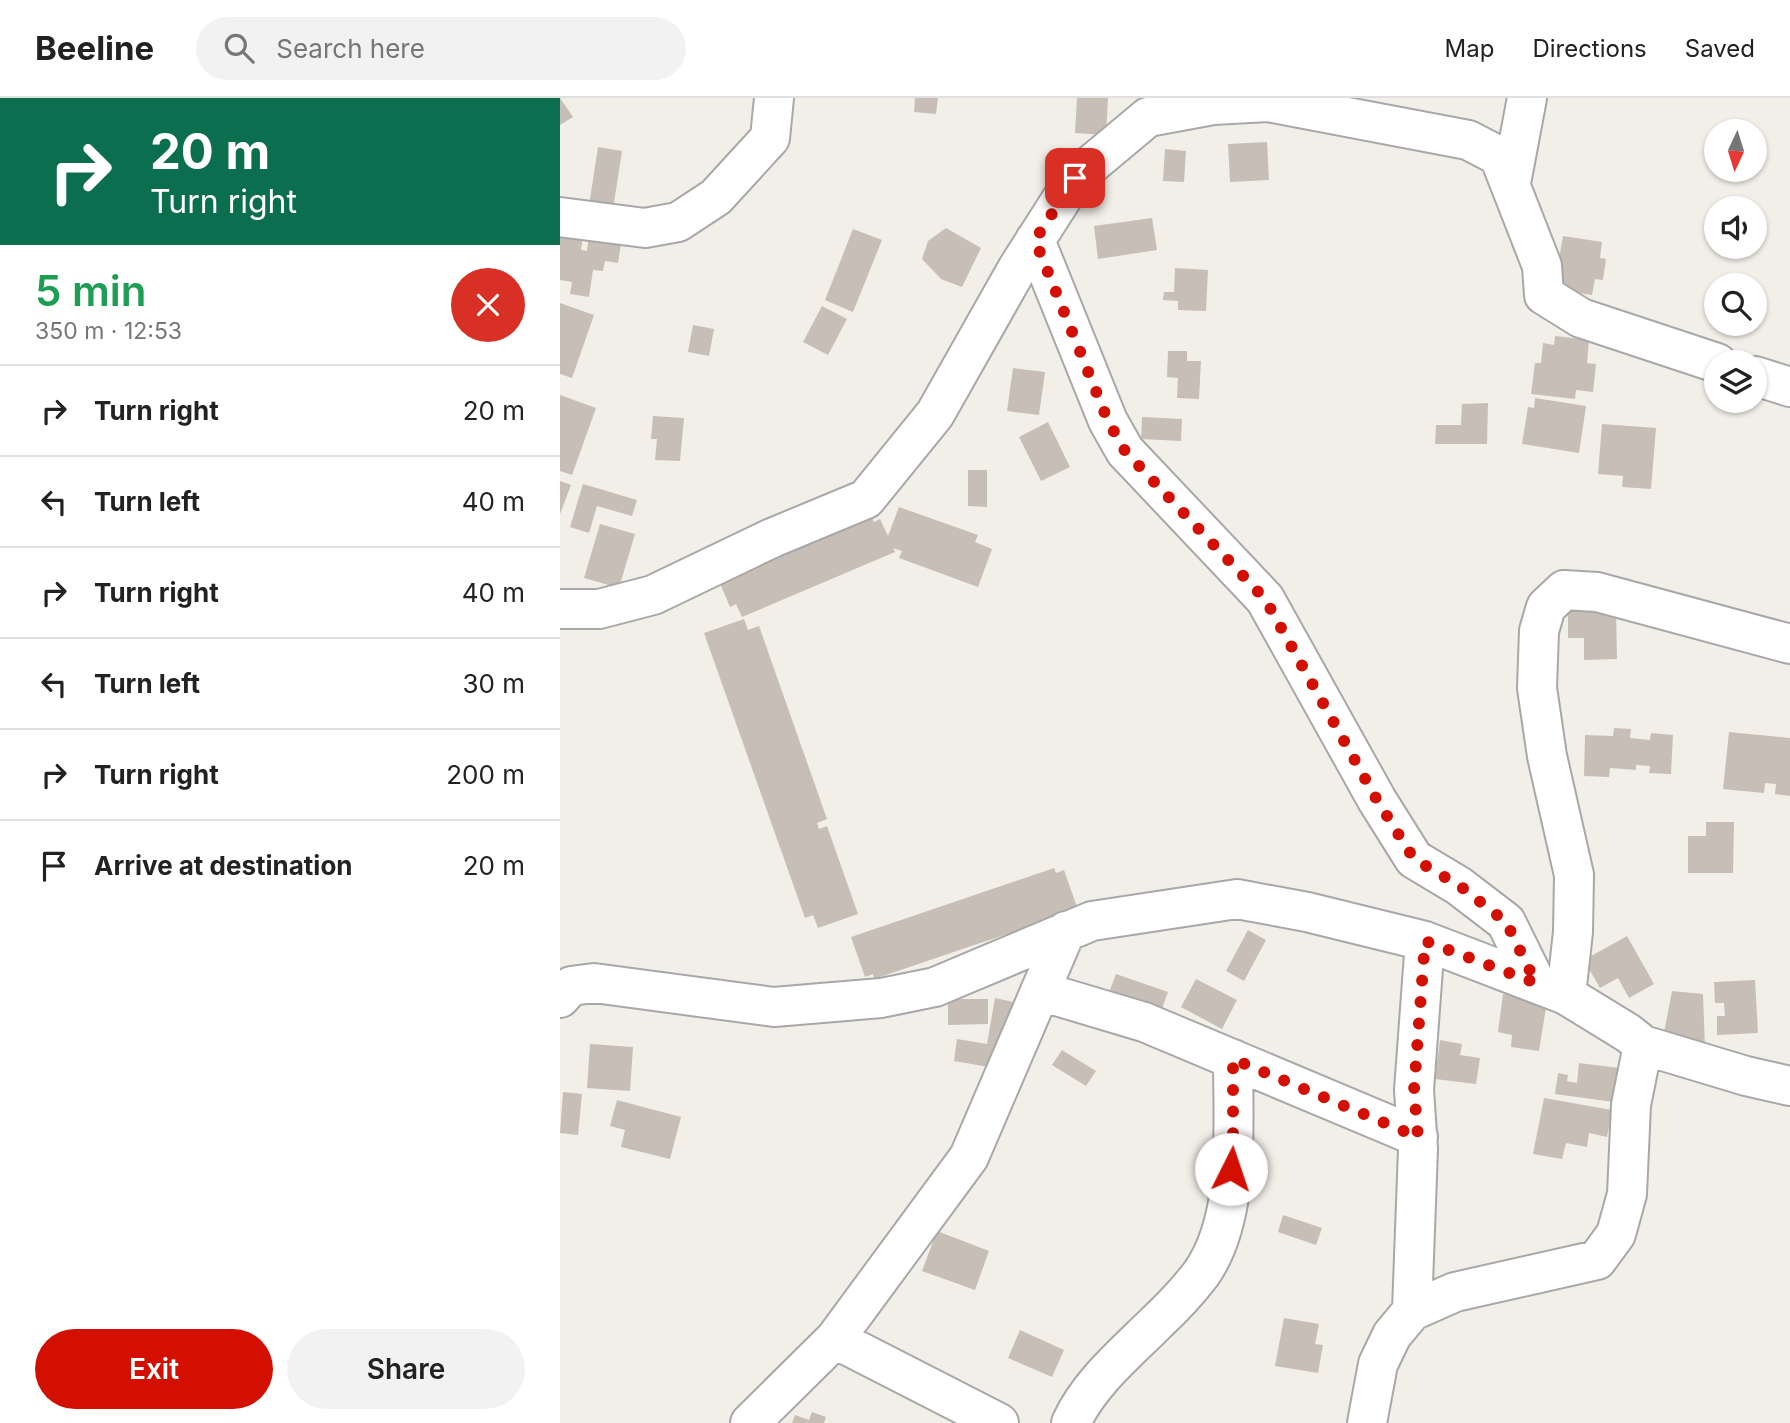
<!DOCTYPE html>
<html lang="en">
<head>
<meta charset="utf-8">
<style>
	:root { --surface:#fff; --page:#f2f2f2; --text:#222; --muted:#767676; --line:#e0e0e0; --accent:#d20f00 }
	body { margin:0; font-family:Inter,sans-serif; background:var(--page); color:var(--text); height:100vh; display:flex; flex-direction:column; font-size:26px; white-space:nowrap }
	* { box-sizing:border-box; margin:0 }
	p { font-size:23px; color:var(--muted) }
	.icon { flex:none; width:38px; height:38px; fill:none; stroke:currentColor; stroke-width:2; stroke-linecap:round; stroke-linejoin:round }
	.map { position:relative; flex:1; overflow:hidden }
	.details { display:flex; flex-direction:column; background:var(--surface); width:560px }
	.details>* { flex:none }
	.banner { background:#0b6e4f; color:#fff; overflow:hidden }
	.needle { width:46px; rotate:184deg }
	.buttons { position:absolute; left:1144px; top:21px; display:grid; gap:14px }
	.buttons a { display:grid; place-items:center; width:63px; height:63px; border-radius:50%; background:var(--surface); box-shadow:0 2px 5px #0004; font-size:35px }
	.pin { position:absolute; display:grid; place-items:center; width:60px; height:60px; color:#fff; margin:-30px; border-radius:14px; box-shadow:0 4px 10px #0006 }
	.me { position:absolute; width:77px; margin:-38px; rotate:4deg; stroke-linejoin:round; filter:drop-shadow(0 0 5px #0008) }
	.turn { display:flex; align-items:center; gap:24px; height:147px; padding:0 35px; font-size:32px }
	.turn .icon { width:91px; height:91px; stroke-width:2.5 }
	.turn b { display:block; font-size:49px; line-height:60px }
	.round { display:grid; place-items:center; flex:none; width:74px; height:74px; border-radius:37px; background:var(--page) }
	.headline { display:flex; align-items:center; justify-content:space-between; height:119px; padding:0 35px }
	h1 { font-size:42px; font-weight:600; line-height:52px; color:#1e9e55 }
	.cta { display:flex; gap:14px; margin-top:auto; padding:14px 35px }
	.cta a { flex:1; height:80px; border-radius:42px; background:var(--accent); color:#fff; font-size:28px; font-weight:600; line-height:80px; text-align:center }
	.cta a+a { background:var(--page); color:var(--text) }
	ul { padding:0; list-style:none }
	li { display:flex; align-items:center; gap:21px; height:91px; padding:0 35px; border-top:2px solid var(--line) }
	li div { flex:1 }
	li b { display:block; font-size:26px }
	li em { font-style:normal }
	header { display:flex; align-items:center; gap:42px; box-sizing:border-box; height:98px; padding:0 35px; background:var(--surface); border-bottom:2px solid var(--line) }
	header strong { font-size:33px }
	nav { display:flex; gap:38px; margin-inline-start:auto; font-size:24px }
	.search { width:490px; height:63px; background:var(--page); display:flex; align-items:center; gap:18px; box-sizing:border-box; padding:0 24px; border-radius:38px; color:var(--muted); font-size:26px }
	main { display:flex; flex:1; min-height:0 }
	.map>svg:first-child { display:block }
</style>
</head>
<body>
<header>
<strong>Beeline</strong>
<div class="search"><svg class="icon" aria-label="search" viewBox="0 0 24 24"><circle cx="10" cy="10" r="6"/><path d="M15 15l6 6"/></svg>Search here</div>
<nav><a>Map</a><a>Directions</a><a>Saved</a></nav>
</header>
<main>
<section class="details">
<div class="banner">
<div class="turn"><svg class="icon" aria-label="right" viewBox="0 0 24 24"><path d="M7 20v-9h11M14 6l5 5-5 5"/></svg><div><b>20 m</b>Turn right</div></div>
</div>
<div class="headline"><div><h1>5 min</h1><p>350 m · 12:53</p></div><a class="round" style="background:#d93025;color:#fff"><svg class="icon" aria-label="close" viewBox="0 0 24 24"><path d="M6 6l12 12M18 6L6 18"/></svg></a></div>
<ul>
<li><svg class="icon" aria-label="right" viewBox="0 0 24 24"><path d="M7 20v-9h11M14 6l5 5-5 5"/></svg><div><b>Turn right</b></div><em>20 m</em></li>
<li><svg class="icon" aria-label="left" viewBox="0 0 24 24"><path d="M17 20v-9H6M10 6l-5 5 5 5"/></svg><div><b>Turn left</b></div><em>40 m</em></li>
<li><svg class="icon" aria-label="right" viewBox="0 0 24 24"><path d="M7 20v-9h11M14 6l5 5-5 5"/></svg><div><b>Turn right</b></div><em>40 m</em></li>
<li><svg class="icon" aria-label="left" viewBox="0 0 24 24"><path d="M17 20v-9H6M10 6l-5 5 5 5"/></svg><div><b>Turn left</b></div><em>30 m</em></li>
<li><svg class="icon" aria-label="right" viewBox="0 0 24 24"><path d="M7 20v-9h11M14 6l5 5-5 5"/></svg><div><b>Turn right</b></div><em>200 m</em></li>
<li><svg class="icon" aria-label="arrive" viewBox="0 0 24 24"><path d="M6 21V4h12l-3 4 3 4H6"/></svg><div><b>Arrive at destination</b></div><em>20 m</em></li>
</ul>
<div class="cta"><a>Exit</a><a>Share</a></div>
</section>
<div class="map">
<svg width="1230" height="1325" viewBox="0 0 1230 1325">
	<rect width="100%" height="100%" fill="#f2efe8"/>
	<path fill="#c7beb6" d="M 0,0 L 13,19 L 0,27 Z
		M 355,0 L 378,0 L 376,16 L 354,14 Z
		M 517,0 L 548,0 L 546,37 L 515,35 Z
		M 707,44 L 709,82 L 670,84 L 668,46 Z
		M 38,49 L 62,53 L 52,118 L 28,114 Z
		M 605,51 L 626,53 L 624,84 L 603,83 Z
		M 592,120 L 597,152 L 538,161 L 534,128 Z
		M 386,130 L 421,150 L 402,189 L 381,181 L 362,161 L 368,143 Z
		M 293,131 L 322,142 L 293,214 L 265,202 Z
		M 0,135 L 23,139 L 21,152 L 27,153 L 29,136 L 51,139 L 50,145 L 61,146 L 58,165 L 45,163 L 43,173 L 33,172 L 29,199 L 10,196 L 12,184 L 0,182 Z
		M 1003,138 L 1042,144 L 1040,160 L 1046,161 L 1043,182 L 1035,181 L 1032,197 L 994,191 Z
		M 615,170 L 648,172 L 646,213 L 618,212 L 618,203 L 603,202 L 604,194 L 614,194 Z
		M 0,205 L 34,217 L 12,280 L 0,276 Z
		M 262,208 L 287,221 L 268,257 L 243,244 Z
		M 133,227 L 154,231 L 149,258 L 128,254 Z
		M 995,238 L 1029,242 L 1027,265 L 1036,266 L 1033,294 L 1016,292 L 1015,301 L 971,296 L 975,265 L 981,265 L 983,245 L 994,247 Z
		M 608,253 L 627,253 L 627,263 L 641,263 L 639,301 L 617,300 L 618,280 L 607,279 Z
		M 453,270 L 485,274 L 479,317 L 447,313 Z
		M 0,297 L 36,310 L 12,377 L 0,373 Z
		M 975,300 L 1026,308 L 1019,355 L 962,346 L 968,309 L 974,310 Z
		M 928,305 L 927,346 L 875,346 L 876,327 L 901,327 L 902,306 Z
		M 93,318 L 124,320 L 120,363 L 95,362 L 97,341 L 91,341 Z
		M 582,319 L 622,321 L 621,343 L 581,341 Z
		M 488,324 L 510,369 L 481,383 L 459,339 Z
		M 1042,326 L 1096,330 L 1091,391 L 1062,389 L 1063,378 L 1038,376 Z
		M 408,372 L 427,372 L 427,409 L 408,408 Z
		M 0,383 L 11,387 L 0,416 Z
		M 23,386 L 77,402 L 72,418 L 37,408 L 29,435 L 10,429 Z
		M 339,409 L 418,437 L 415,444 L 432,451 L 418,489 L 339,460 L 342,453 L 333,450 L 335,454 L 182,519 L 176,506 L 170,509 L 156,476 L 308,411 L 314,424 L 320,421 L 328,438 Z
		M 40,426 L 75,436 L 59,490 L 24,480 Z
		M 1056,512 L 1057,561 L 1024,562 L 1024,540 L 1008,540 L 1008,513 Z
		M 184,521 L 188,532 L 199,528 L 267,721 L 257,725 L 259,731 L 267,728 L 298,816 L 258,830 L 253,817 L 245,820 L 144,535 Z
		M 1054,630 L 1071,631 L 1070,640 L 1090,642 L 1091,635 L 1113,637 L 1111,676 L 1089,675 L 1090,668 L 1076,667 L 1076,672 L 1050,670 L 1049,679 L 1024,678 L 1025,637 L 1053,638 Z
		M 1169,634 L 1230,640 L 1230,698 L 1215,696 L 1216,686 L 1205,685 L 1204,695 L 1163,691 Z
		M 1146,724 L 1174,724 L 1173,775 L 1128,775 L 1128,738 L 1146,738 Z
		M 494,770 L 496,775 L 504,772 L 518,812 L 314,881 L 313,876 L 305,879 L 291,839 Z
		M 688,832 L 706,842 L 684,883 L 666,873 Z
		M 1067,838 L 1094,886 L 1069,900 L 1058,880 L 1040,890 L 1024,862 Z
		M 556,876 L 608,894 L 600,916 L 548,897 Z
		M 636,881 L 677,902 L 662,931 L 621,909 Z
		M 1195,882 L 1198,935 L 1157,937 L 1157,918 L 1165,918 L 1164,905 L 1155,905 L 1154,884 Z
		M 1112,893 L 1143,896 L 1145,950 L 1104,935 Z
		M 943,896 L 987,903 L 979,953 L 951,949 L 952,937 L 938,934 Z
		M 435,900 L 458,905 L 446,972 L 394,963 L 397,941 L 427,946 Z
		M 388,901 L 428,901 L 428,926 L 388,927 Z
		M 880,942 L 902,946 L 900,957 L 920,960 L 916,986 L 875,981 Z
		M 30,946 L 73,949 L 70,993 L 27,990 Z
		M 502,952 L 536,973 L 526,988 L 492,967 Z
		M 1019,965 L 1059,970 L 1054,1004 L 995,996 L 998,975 L 1008,977 L 1007,983 L 1017,985 Z
		M 3,994 L 22,996 L 18,1037 L 0,1035 Z
		M 984,1000 L 1052,1012 L 1047,1039 L 1029,1035 L 1027,1049 L 1006,1045 L 1002,1061 L 973,1056 Z
		M 57,1002 L 121,1019 L 110,1061 L 61,1049 L 65,1032 L 50,1028 Z
		M 723,1117 L 762,1130 L 756,1147 L 718,1134 Z
		M 377,1133 L 429,1153 L 415,1192 L 362,1173 Z
		M 724,1220 L 759,1226 L 755,1246 L 763,1247 L 758,1275 L 715,1268 Z
		M 460,1232 L 504,1252 L 492,1279 L 448,1260 Z
		M 252,1314 L 266,1319 L 264,1325 L 232,1325 L 235,1317 L 249,1322 Z"/>
	<g fill="none" stroke-linecap="round" stroke-linejoin="round">
		<g stroke="#a8a8a8" stroke-width="42">
			<path id="minor" d="M 951,85 L 967,0
				M 0,119 L 85,130 L 118,124 L 156,99 L 210,40 L 214,0
				M 475,142 L 548,323 L 565,353 L 705,501 L 817,702 L 854,761 L 899,788 L 946,824 L 976,885
				M 1195,278 L 1230,289
				M 0,511 L 39,511 L 93,497 L 212,440 L 306,401 L 375,316 L 457,171 L 515,80 L 588,19 L 653,7 L 708,4 L 908,42 L 939,58 L 982,168 L 984,197 L 1021,220 L 1157,265
				M 480,893 L 584,924 L 858,1039
				M 1006,897 L 1013,834 L 1014,777 L 987,658 L 977,590 L 979,533 L 986,509 L 1004,492 L 1037,494 L 1230,546
				M 0,900 L 11,888 L 34,885 L 214,909 L 321,900 L 375,889 L 532,823 L 677,801 L 747,814 L 865,843 L 1006,897 L 1068,935 L 1083,947 L 1186,978 L 1230,988
				M 852,1213 L 858,1051 L 854,992 L 865,843
				M 275,1241 L 439,1325
				M 190,1325 L 275,1241 L 409,1059 L 506,833
				M 511,1325 C 529,1285 567,1254 597,1224 C 613,1209 628,1193 641,1176 C 681,1120 673,1027 673,961
				M 807,1325 L 818,1266 L 832,1237 L 852,1213 L 895,1194 L 1037,1162 L 1056,1136 L 1067,1096 L 1071,1007 L 1083,947"/>
		</g>
		<use href="#minor" stroke="#fff" stroke-width="38"/>
	</g>
	<g fill="none" stroke-linecap="round" stroke-linejoin="round">
		<path stroke="#d20f00" stroke-width="12" stroke-dasharray="0 21.6" d="M 515,80 L 475,142 L 548,323 L 565,353 L 705,501 L 817,702 L 854,761 L 900,788 L 946,824 L 976,885 L 865,843 L 854,992 L 858,1039 L 673,961 L 673,1047 L 671,1071"/>
	</g>
</svg>
<div class="buttons">
<a><svg class="needle" viewBox="-14 -14 28 28"><path d="M0-13l5 13h-10z" fill="#e53935"/><path d="M0 13l5-13h-10z" fill="#767676"/></svg></a>
<a><svg class="icon" aria-label="sound" viewBox="0 0 24 24"><path d="M4 9h4l5-4v14l-5-4H4zM17 9q2 3 0 6"/></svg></a>
<a><svg class="icon" aria-label="search" viewBox="0 0 24 24"><circle cx="10" cy="10" r="6"/><path d="M15 15l6 6"/></svg></a>
<a><svg class="icon" aria-label="layers" viewBox="0 0 24 24"><path d="M12 4l9 5-9 5-9-5zM3 14l9 5 9-5"/></svg></a>
</div>
<div class="pin" style="left:515px;top:80px;background:#d93025"><svg class="icon" aria-label="arrive" viewBox="0 0 24 24"><path d="M6 21V4h12l-3 4 3 4H6"/></svg></div>
<svg class="me" style="left:671px;top:1071px" viewBox="-20 -20 40 40"><circle r="19" fill="#fff"/><path d="M0-13L10 11 0 6-10 11z" fill="#d20f00"/></svg>
</div>
</main>
</body>
</html>
